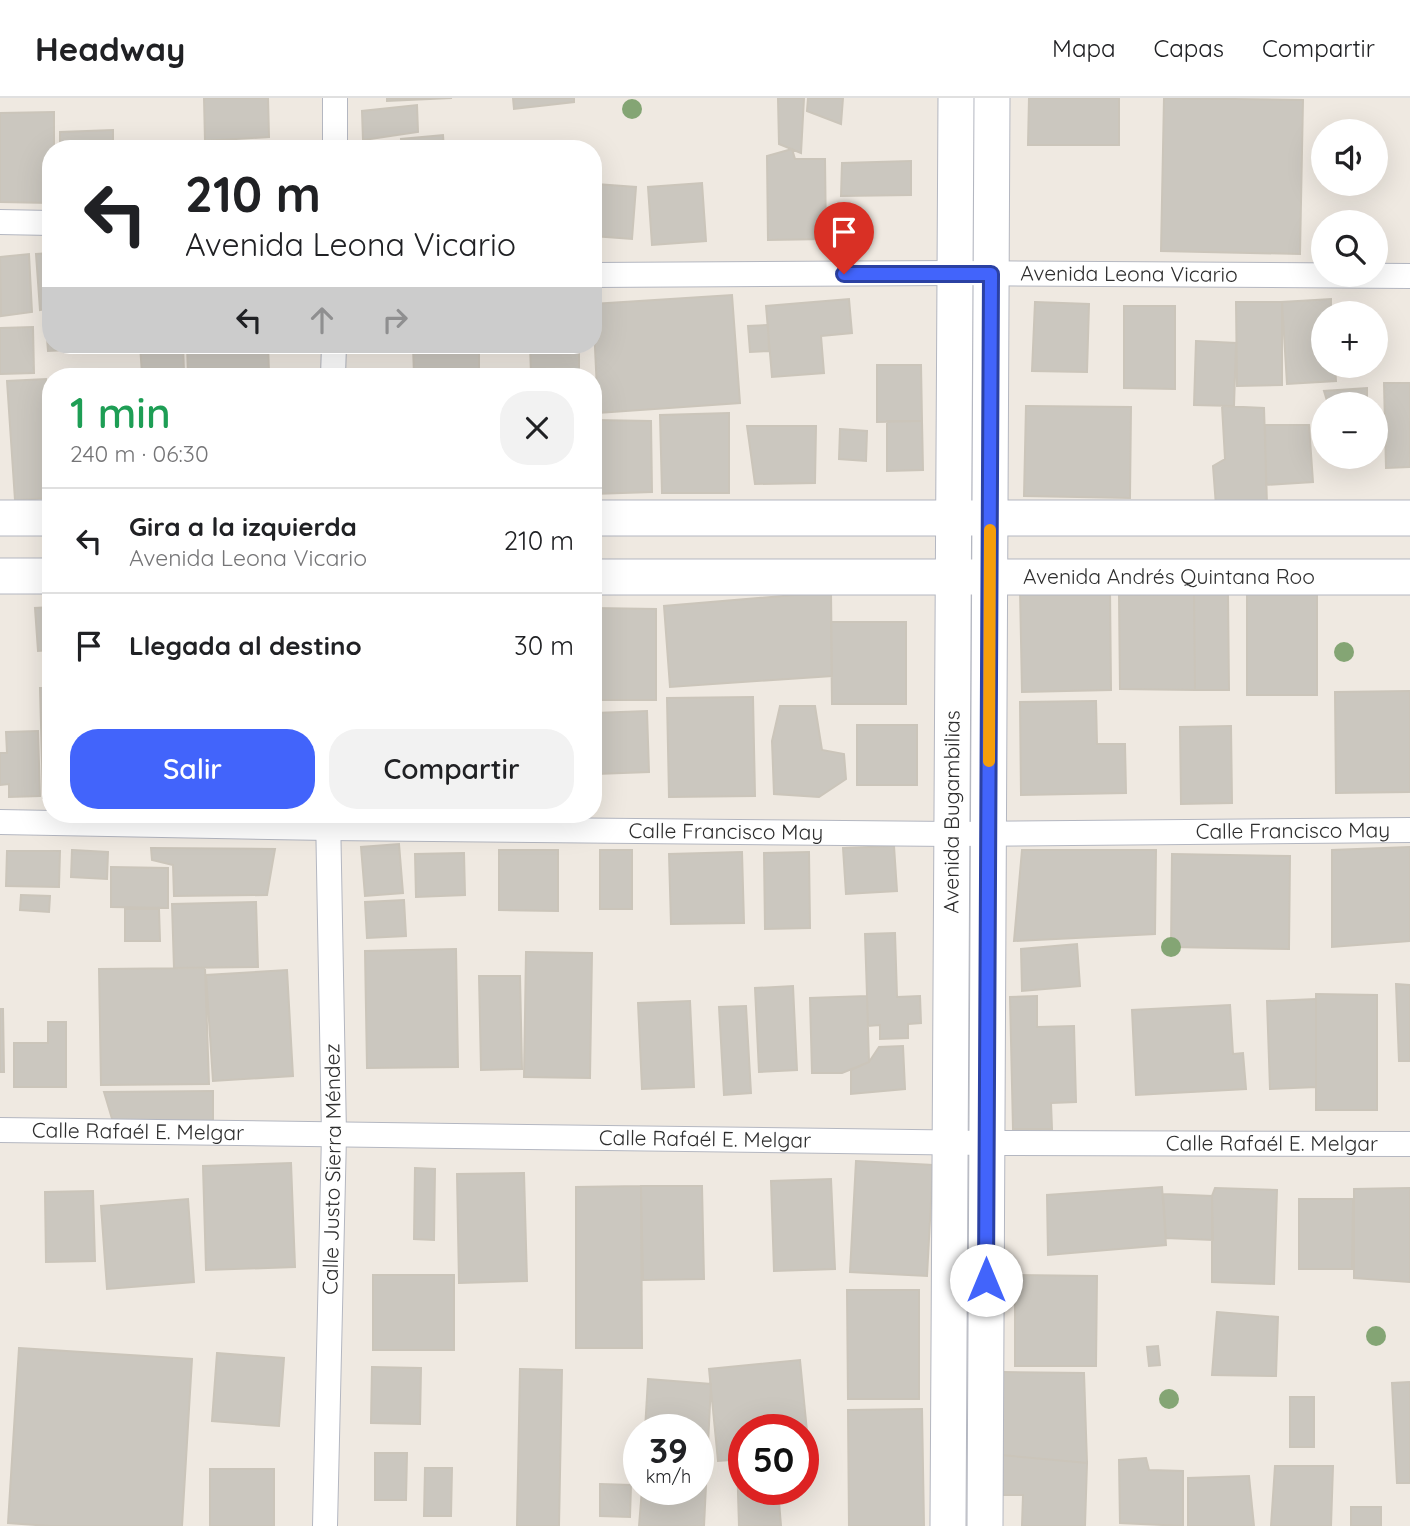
<!DOCTYPE html>
<html lang="es">
<head>
<meta charset="utf-8">
<style>
	:root { --surface:#fff; --page:#f2f2f2; --text:#202124; --muted:#757577; --line:#e0e0e0; --accent:#4264fb }
	body { margin:0; font-family:Quicksand,sans-serif; background:var(--page); color:var(--text); height:100vh; display:flex; flex-direction:column; font-size:26px; white-space:nowrap }
	* { box-sizing:border-box; margin:0 }
	p { font-size:23px; color:var(--muted) }
	.icon { flex:none; width:38px; height:38px; fill:none; stroke:currentColor; stroke-width:2; stroke-linecap:round; stroke-linejoin:round }
	.map { position:relative; flex:1; overflow:hidden }
	.drawer { position:absolute; left:42px; top:270px; width:560px; height:455px; display:flex; flex-direction:column; background:var(--surface); border-radius:28px; box-shadow:0 7px 28px #0002 }
	.drawer>* { flex:none }
	.banner { position:absolute; left:42px; top:42px; width:560px; height:214px; border-radius:28px; box-shadow:0 7px 28px #0002; background:#fff; color:var(--text); overflow:hidden }
	.fabs { position:absolute; left:1311px; top:21px; display:grid; gap:14px }
	.fabs a { display:grid; place-items:center; width:77px; height:77px; border-radius:50%; background:var(--surface); box-shadow:0 7px 28px #0002; font-size:35px }
	.speed { position:absolute; left:623px; top:1316px; display:flex; gap:14px; font-size:35px; font-weight:700; text-align:center }
	.speed>* { display:grid; place-content:center; width:91px; height:91px; border-radius:50%; background:var(--surface); box-shadow:0 7px 28px #0002; line-height:1 }
	.speed small { font-size:18px; font-weight:400 }
	.speed .limit { border:10px solid #d22; background:#fff; color:#111 }
	.pin { position:absolute; display:grid; place-items:center; width:60px; height:60px; color:#fff; margin:-72px -30px; border-radius:50% 50% 50% 0; rotate:-45deg; box-shadow:0 0 7px #0007 }
	.pin .icon { rotate:45deg }
	.me { position:absolute; width:77px; margin:-38px; rotate:0deg; stroke-linejoin:round; filter:drop-shadow(0 0 5px #0008) }
	.turn { display:flex; align-items:center; gap:24px; height:147px; padding:0 28px; font-size:32px }
	.turn .icon { width:91px; height:91px; stroke-width:2.5 }
	.turn b { display:block; font-size:49px; line-height:60px }
	.lanes { display:flex; align-items:center; height:66px; padding:0 28px; background:#0003; justify-content:center; gap:35px; direction:ltr }
	.lanes .off { opacity:.35 }
	.round { display:grid; place-items:center; flex:none; width:74px; height:74px; border-radius:28px; background:var(--page) }
	.overview { display:flex; align-items:center; justify-content:space-between; height:119px; padding:0 28px }
	h1 { font-size:42px; font-weight:600; line-height:52px; color:#1e9e55 }
	.primary-button { display:flex; gap:14px; margin-top:auto; padding:14px 28px }
	.primary-button a { flex:1; height:80px; border-radius:28px; background:var(--accent); color:#fff; font-size:28px; font-weight:600; line-height:80px; text-align:center }
	.primary-button a+a { background:var(--page); color:var(--text) }
	ul { padding:0; list-style:none }
	li { display:flex; align-items:center; gap:21px; height:105px; padding:0 28px; border-top:2px solid var(--line) }
	li div { flex:1 }
	li b { display:block; font-size:26px }
	li em { font-style:normal }
	header { display:flex; align-items:center; gap:42px; box-sizing:border-box; height:98px; padding:0 35px; background:var(--surface); border-bottom:2px solid var(--line) }
	header strong { font-size:33px }
	nav { display:flex; gap:38px; margin-inline-start:auto; font-size:24px }
	.map>svg:first-child { display:block }
</style>
</head>
<body>
<header>
<strong>Headway</strong>
<nav><a>Mapa</a><a>Capas</a><a>Compartir</a></nav>
</header>
<div class="map">
<svg width="1410" height="1428" viewBox="0 0 1410 1428">
	<rect width="100%" height="100%" fill="#efe9e1"/>
	<path fill="#cbc7bf" stroke="#cbc5ba" stroke-width="2" d="M 204,0 L 268,0 L 269,39 L 205,43 Z
		M 387,0 L 452,0 L 387,3 Z
		M 513,0 L 574,0 L 574,4 L 514,11 Z
		M 778,0 L 804,0 L 801,55 L 779,46 Z
		M 808,0 L 843,0 L 841,26 L 807,13 Z
		M 1029,0 L 1119,0 L 1119,47 L 1028,47 Z
		M 1164,0 L 1303,2 L 1300,156 L 1161,153 Z
		M 417,7 L 418,34 L 363,42 L 362,13 Z
		M 54,14 L 54,51 L 51,51 L 51,105 L 0,104 L 0,15 Z
		M 113,32 L 113,51 L 60,51 L 60,34 Z
		M 443,37 L 444,51 L 402,51 L 401,41 Z
		M 792,51 L 795,61 L 825,61 L 826,141 L 768,142 L 767,58 Z
		M 911,63 L 911,97 L 841,98 L 842,65 Z
		M 702,85 L 706,143 L 652,147 L 648,89 Z
		M 596,86 L 636,89 L 632,141 L 593,138 Z
		M 51,155 L 51,210 L 40,212 L 36,156 Z
		M 29,156 L 32,214 L 1,218 L 0,159 Z
		M 732,197 L 740,305 L 598,315 L 593,206 Z
		M 849,201 L 852,235 L 821,238 L 824,275 L 772,279 L 766,208 Z
		M 1331,201 L 1331,215 L 1323,215 L 1323,268 L 1335,268 L 1336,283 L 1287,286 L 1282,204 Z
		M 1035,204 L 1089,206 L 1087,274 L 1032,273 Z
		M 1236,204 L 1282,204 L 1282,287 L 1237,288 Z
		M 1124,208 L 1175,208 L 1175,291 L 1124,290 Z
		M 51,225 L 51,247 L 107,247 L 107,250 L 48,253 L 46,226 Z
		M 768,227 L 769,253 L 750,254 L 748,228 Z
		M 33,229 L 34,275 L 0,276 L 0,230 Z
		M 1196,243 L 1236,245 L 1234,308 L 1194,307 Z
		M 140,247 L 183,247 L 184,274 L 142,276 Z
		M 187,247 L 268,247 L 269,274 L 188,278 Z
		M 413,247 L 479,247 L 479,278 L 414,278 Z
		M 530,247 L 579,247 L 579,275 L 531,276 Z
		M 877,267 L 921,267 L 922,323 L 877,324 Z
		M 46,281 L 51,349 L 51,400 L 15,402 L 7,283 Z
		M 1384,285 L 1410,285 L 1410,369 L 1386,370 Z
		M 1367,290 L 1367,306 L 1328,306 L 1324,293 Z
		M 1026,308 L 1131,309 L 1130,400 L 1024,398 Z
		M 1222,308 L 1264,310 L 1267,406 L 1216,408 L 1213,368 L 1225,361 Z
		M 729,315 L 729,395 L 662,395 L 660,317 Z
		M 593,322 L 651,323 L 652,394 L 593,396 Z
		M 887,323 L 922,323 L 923,372 L 887,373 Z
		M 1265,327 L 1309,327 L 1313,384 L 1266,387 Z
		M 747,328 L 816,328 L 815,385 L 755,386 Z
		M 840,331 L 867,333 L 866,363 L 839,361 Z
		M 1110,490 L 1111,592 L 1022,594 L 1020,491 Z
		M 831,494 L 832,578 L 670,589 L 664,508 Z
		M 1194,496 L 1228,496 L 1229,592 L 1195,592 Z
		M 1194,496 L 1195,592 L 1120,591 L 1119,497 Z
		M 1247,497 L 1317,497 L 1317,597 L 1247,597 Z
		M 51,509 L 51,552 L 38,553 L 35,510 Z
		M 593,510 L 656,511 L 656,602 L 593,602 Z
		M 831,524 L 906,524 L 906,606 L 832,606 Z
		M 40,590 L 51,590 L 51,700 L 43,700 Z
		M 1410,593 L 1410,694 L 1336,695 L 1335,594 Z
		M 753,599 L 755,698 L 669,699 L 667,600 Z
		M 1096,603 L 1097,646 L 1125,646 L 1126,695 L 1021,697 L 1020,604 Z
		M 780,608 L 815,608 L 822,652 L 844,656 L 846,681 L 819,699 L 774,696 L 772,643 Z
		M 647,613 L 649,674 L 597,676 L 595,615 Z
		M 857,627 L 917,627 L 917,687 L 857,687 Z
		M 1231,628 L 1232,705 L 1181,706 L 1180,629 Z
		M 38,633 L 40,698 L 9,699 L 9,686 L 0,687 L 0,655 L 7,655 L 6,634 Z
		M 399,746 L 403,795 L 365,798 L 361,749 Z
		M 894,748 L 897,793 L 846,796 L 843,750 Z
		M 1410,749 L 1410,843 L 1332,849 L 1332,752 Z
		M 151,750 L 275,751 L 267,797 L 174,798 L 173,767 L 152,762 Z
		M 72,752 L 108,754 L 107,781 L 71,779 Z
		M 499,752 L 558,752 L 558,813 L 499,812 Z
		M 600,752 L 632,752 L 632,811 L 600,811 Z
		M 1022,752 L 1156,752 L 1155,836 L 1014,843 Z
		M 7,753 L 60,753 L 59,789 L 6,788 Z
		M 742,754 L 744,825 L 671,826 L 669,756 Z
		M 809,754 L 810,830 L 765,831 L 764,755 Z
		M 464,755 L 465,797 L 416,799 L 415,756 Z
		M 1172,756 L 1290,758 L 1289,851 L 1171,849 Z
		M 111,769 L 168,770 L 168,810 L 111,809 Z
		M 21,797 L 50,798 L 49,814 L 20,812 Z
		M 404,802 L 406,838 L 367,840 L 365,804 Z
		M 256,804 L 258,869 L 174,870 L 172,806 Z
		M 125,811 L 159,811 L 160,843 L 125,843 Z
		M 895,835 L 897,899 L 920,898 L 921,925 L 908,926 L 908,940 L 880,941 L 880,927 L 868,928 L 865,836 Z
		M 1077,846 L 1080,888 L 1022,893 L 1021,851 Z
		M 456,851 L 458,969 L 367,970 L 365,853 Z
		M 526,854 L 592,855 L 590,980 L 524,979 Z
		M 205,870 L 209,986 L 101,987 L 99,871 Z
		M 287,872 L 293,978 L 213,983 L 206,877 Z
		M 479,878 L 520,878 L 522,971 L 481,972 Z
		M 1396,886 L 1410,887 L 1410,963 L 1399,963 Z
		M 793,888 L 797,972 L 759,974 L 755,890 Z
		M 1316,896 L 1377,897 L 1377,1012 L 1316,1012 Z
		M 867,898 L 869,964 L 842,975 L 812,975 L 810,900 Z
		M 1037,898 L 1037,929 L 1074,928 L 1076,1004 L 1051,1005 L 1052,1031 L 1013,1031 L 1010,899 Z
		M 1316,901 L 1316,989 L 1270,991 L 1267,903 Z
		M 690,903 L 694,989 L 642,991 L 638,905 Z
		M 1230,907 L 1233,956 L 1243,955 L 1246,991 L 1136,997 L 1132,912 Z
		M 746,908 L 751,995 L 724,997 L 719,909 Z
		M 0,911 L 3,911 L 4,974 L 0,974 Z
		M 48,924 L 66,924 L 66,989 L 14,989 L 14,945 L 48,945 Z
		M 903,948 L 905,991 L 851,996 L 851,972 L 869,964 L 879,949 Z
		M 213,993 L 213,1023 L 113,1024 L 104,994 Z
		M 856,1063 L 933,1067 L 927,1178 L 850,1174 Z
		M 291,1065 L 295,1169 L 206,1172 L 203,1068 Z
		M 415,1070 L 435,1071 L 434,1142 L 414,1141 Z
		M 524,1075 L 527,1183 L 459,1185 L 457,1076 Z
		M 831,1081 L 835,1171 L 774,1173 L 771,1083 Z
		M 641,1088 L 702,1088 L 704,1181 L 643,1182 Z
		M 641,1088 L 642,1250 L 576,1250 L 576,1089 Z
		M 1162,1089 L 1166,1147 L 1048,1157 L 1047,1097 Z
		M 1215,1090 L 1277,1092 L 1274,1186 L 1212,1184 L 1212,1098 Z
		M 1410,1090 L 1410,1184 L 1354,1180 L 1354,1091 Z
		M 93,1093 L 95,1163 L 46,1164 L 45,1094 Z
		M 1163,1096 L 1212,1098 L 1213,1142 L 1166,1140 Z
		M 188,1101 L 194,1184 L 107,1191 L 101,1108 Z
		M 1299,1101 L 1353,1101 L 1352,1171 L 1299,1171 Z
		M 373,1177 L 454,1177 L 454,1252 L 373,1252 Z
		M 1015,1177 L 1097,1178 L 1096,1268 L 1015,1268 Z
		M 847,1192 L 919,1192 L 919,1301 L 848,1301 Z
		M 1217,1214 L 1278,1219 L 1276,1278 L 1212,1277 Z
		M 1158,1248 L 1160,1267 L 1149,1268 L 1147,1249 Z
		M 19,1250 L 192,1261 L 182,1428 L 50,1428 L 8,1425 Z
		M 217,1255 L 284,1260 L 279,1328 L 212,1323 Z
		M 800,1262 L 809,1354 L 803,1355 L 803,1332 L 744,1332 L 744,1361 L 718,1363 L 709,1271 Z
		M 372,1269 L 421,1270 L 420,1326 L 371,1325 Z
		M 520,1271 L 562,1272 L 559,1428 L 517,1428 Z
		M 1003,1274 L 1084,1275 L 1087,1365 L 1001,1357 Z
		M 648,1281 L 711,1286 L 704,1428 L 639,1428 L 642,1391 L 698,1391 L 698,1332 L 645,1332 Z
		M 1410,1284 L 1410,1385 L 1397,1385 L 1392,1285 Z
		M 1290,1299 L 1314,1299 L 1314,1349 L 1290,1349 Z
		M 922,1311 L 924,1428 L 849,1428 L 848,1312 Z
		M 375,1355 L 407,1355 L 406,1402 L 375,1402 Z
		M 1001,1357 L 1087,1365 L 1085,1428 L 1022,1428 L 1023,1397 L 1001,1397 Z
		M 1146,1360 L 1149,1372 L 1183,1373 L 1183,1428 L 1120,1425 L 1119,1362 Z
		M 737,1361 L 744,1361 L 744,1391 L 778,1391 L 781,1428 L 739,1428 Z
		M 1275,1368 L 1333,1368 L 1331,1428 L 1271,1428 Z
		M 425,1370 L 452,1370 L 451,1418 L 424,1418 Z
		M 210,1371 L 274,1371 L 274,1428 L 210,1428 Z
		M 1249,1378 L 1254,1428 L 1188,1428 L 1188,1380 Z
		M 600,1386 L 631,1387 L 630,1419 L 600,1418 Z
		M 1351,1409 L 1381,1409 L 1381,1428 L 1351,1428 Z"/>
	<g fill="none" stroke-linecap="round" stroke-linejoin="round">
		<g stroke="#b4b7c1" stroke-width="26">
			<g id="street">
				<path d="M 335,0 L 335,51"/>
				<path d="M 0,124 L 51,125"/>
				<path id="s1" d="M 593,177 L 955,175 L 1410,178"/>
				<path d="M 333,278 L 334,247"/>
				<path id="s2" d="M 0,724 L 328,730 L 952,736 L 1410,732"/>
				<path id="s3" d="M 0,1032 L 987,1045 L 1410,1046"/>
				<path id="s4" d="M 325,1428 L 334,1037 L 328,716"/>
			</g>
		</g>
		<g stroke="#b4b7c1" stroke-width="37">
			<g id="secondary">
				<path d="M 0,420 L 51,420"/>
				<path d="M 593,420 L 1410,420"/>
				<path d="M 0,478 L 51,478"/>
				<path id="s5" d="M 593,479 L 1410,479"/>
				<path id="s6" d="M 948,1428 L 956,0"/>
				<path d="M 985,1428 L 992,0"/>
			</g>
		</g>
		<use href="#street" stroke="#fff" stroke-width="24"/>
		<use href="#secondary" stroke="#fff" stroke-width="35"/>
	</g>
	<g fill="#84a574">
		<circle cx="632" cy="11" r="10"/>
		<circle cx="1344" cy="554" r="10"/>
		<circle cx="1171" cy="849" r="10"/>
		<circle cx="1376" cy="1238" r="10"/>
		<circle cx="1169" cy="1301" r="10"/>
	</g>
	<g fill="none" stroke-linecap="round" stroke-linejoin="round">
		<g stroke="#2b41a3" stroke-width="18">
			<path id="route" d="M 844,176 L 991,176 L 986,1182"/>
		</g>
		<use href="#route" stroke="#4264fb" stroke-width="12"/>
		<path stroke="#f59e0b" stroke-width="12" d="M 989,663 L 990,432"/>
	</g>
	<g text-anchor="middle" stroke-width="5" stroke-linejoin="round" paint-order="stroke">
		<g font-size="21" fill="#2e2e2e" stroke="#fff">
			<text dy="7" stroke="none"><textPath href="#s1" startOffset="536">Avenida Leona Vicario</textPath></text>
			<text dy="7" stroke="none"><textPath href="#s5" startOffset="576">Avenida Andrés Quintana Roo</textPath></text>
			<text dy="7" stroke="none"><textPath href="#s6" startOffset="714">Avenida Bugambilias</textPath></text>
			<text dy="7" stroke="none"><textPath href="#s2" startOffset="1293">Calle Francisco May</textPath></text>
			<text dy="7" stroke="none"><textPath href="#s2" startOffset="726">Calle Francisco May</textPath></text>
			<text dy="7" stroke="none"><textPath href="#s3" startOffset="138">Calle Rafaél E. Melgar</textPath></text>
			<text dy="7" stroke="none"><textPath href="#s3" startOffset="705">Calle Rafaél E. Melgar</textPath></text>
			<text dy="7" stroke="none"><textPath href="#s3" startOffset="1272">Calle Rafaél E. Melgar</textPath></text>
			<text dy="7" stroke="none"><textPath href="#s4" startOffset="357">Calle Justo Sierra Méndez</textPath></text>
		</g>
	</g>
</svg>
<div class="fabs">
<a><svg class="icon" aria-label="sound" viewBox="0 0 24 24"><path d="M4 9h4l5-4v14l-5-4H4zM17 9q2 3 0 6"/></svg></a>
<a><svg class="icon" aria-label="search" viewBox="0 0 24 24"><circle cx="10" cy="10" r="6"/><path d="M15 15l6 6"/></svg></a>
<a>+</a>
<a>−</a>
</div>
<div class="speed"><div>39<small>km/h</small></div><div class="limit">50</div></div>
<div class="pin" style="left:844px;top:176px;background:#d93025"><svg class="icon" aria-label="arrive" viewBox="0 0 24 24"><path d="M6 21V4h12l-3 4 3 4H6"/></svg></div>
<svg class="me" style="left:986px;top:1182px" viewBox="-20 -20 40 40"><circle r="19" fill="#fff"/><path d="M0-13L10 11 0 6-10 11z" fill="#4264fb"/></svg>
<div class="banner">
<div class="turn"><svg class="icon" aria-label="left" viewBox="0 0 24 24"><path d="M17 20v-9H6M10 6l-5 5 5 5"/></svg><div><b>210 m</b>Avenida Leona Vicario</div></div>
<div class="lanes"><svg class="icon" aria-label="left" viewBox="0 0 24 24"><path d="M17 20v-9H6M10 6l-5 5 5 5"/></svg><svg class="icon off" aria-label="ahead" viewBox="0 0 24 24"><path d="M12 20V5M6 11l6-6 6 6"/></svg><svg class="icon off" aria-label="right" viewBox="0 0 24 24"><path d="M7 20v-9h11M14 6l5 5-5 5"/></svg></div>
</div>
<section class="drawer">
<div class="overview"><div><h1>1 min</h1><p>240 m · 06:30</p></div><a class="round"><svg class="icon" aria-label="close" viewBox="0 0 24 24"><path d="M6 6l12 12M18 6L6 18"/></svg></a></div>
<ul>
<li><svg class="icon" aria-label="left" viewBox="0 0 24 24"><path d="M17 20v-9H6M10 6l-5 5 5 5"/></svg><div><b>Gira a la izquierda</b><p>Avenida Leona Vicario</p></div><em>210 m</em></li>
<li><svg class="icon" aria-label="arrive" viewBox="0 0 24 24"><path d="M6 21V4h12l-3 4 3 4H6"/></svg><div><b>Llegada al destino</b></div><em>30 m</em></li>
</ul>
<div class="primary-button"><a>Salir</a><a>Compartir</a></div>
</section>
</div>
</body>
</html>
